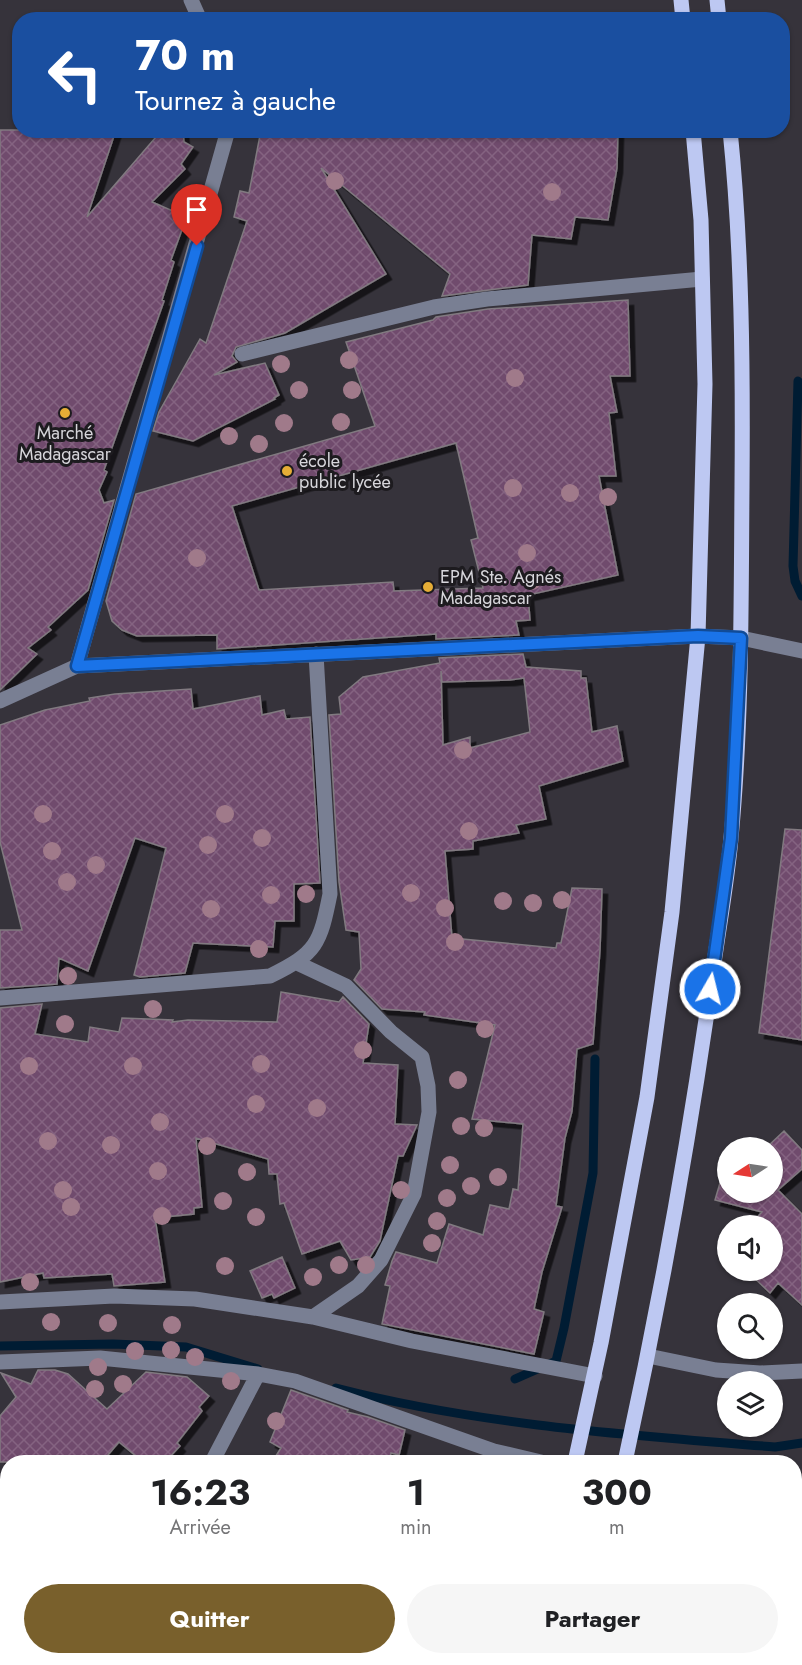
<!DOCTYPE html>
<html lang="fr">
<head>
<meta charset="utf-8">
<style>
	:root { --surface:#fff; --page:#f6f6f6; --text:#202124; --muted:#757577; --accent:#79602c }
	body { margin:0; font-family:Jost,sans-serif; background:var(--page); color:var(--text); height:100vh; display:flex; flex-direction:column; font-size:22px; white-space:nowrap }
	* { box-sizing:border-box; margin:0 }
	p { font-size:20px; color:var(--muted) }
	.icon { flex:none; width:33px; height:33px; fill:none; stroke:currentColor; stroke-width:2; stroke-linecap:round; stroke-linejoin:round }
	.map { position:relative; flex:1; overflow:hidden }
	.sheet { position:absolute; left:0px; top:1455px; width:802px; height:210px; display:flex; flex-direction:column; background:var(--surface); border-radius:24px 24px 0 0; box-shadow:0 2px 4px #0004 }
	.sheet>* { flex:none }
	.guide { position:absolute; left:12px; top:12px; width:778px; height:126px; border-radius:24px; box-shadow:0 2px 4px #0004; background:#1a4fa0; color:#fff; overflow:hidden }
	.needle { width:39px; rotate:258deg }
	.tools { position:absolute; left:717px; top:1137px; display:grid; gap:12px }
	.tools a { display:grid; place-items:center; width:66px; height:66px; border-radius:50%; background:var(--surface); box-shadow:0 2px 4px #0004; font-size:30px }
	.pin { position:absolute; display:grid; place-items:center; width:51px; height:51px; color:#fff; margin:-62px -26px; border-radius:50% 50% 50% 0; rotate:-45deg; box-shadow:0 0 6px #0007 }
	.pin .icon { rotate:45deg }
	.me { position:absolute; width:66px; margin:-33px; rotate:8deg; stroke-linejoin:round; filter:drop-shadow(0 0 4px #0008) }
	.turn { display:flex; align-items:center; gap:21px; height:126px; padding:0 24px; font-size:27px }
	.turn .icon { width:78px; height:78px; stroke-width:2.5 }
	.turn b { display:block; font-size:42px; line-height:51px }
	.eta { display:flex; justify-content:space-evenly; align-items:center; height:102px; text-align:center }
	.eta b { font-size:36px; font-weight:700; line-height:42px }
	.cta { display:flex; gap:12px; margin-top:auto; padding:12px 24px }
	.cta a { flex:1; height:69px; border-radius:36px; background:var(--accent); color:#fff; font-size:24px; font-weight:700; line-height:69px; text-align:center }
	.cta a+a { background:var(--page); color:var(--text) }
	.map>svg:first-child { display:block }
</style>
</head>
<body>
<div class="map">
<svg width="802" height="1665" viewBox="0 0 802 1665">
	<defs>
		<pattern id="building-cross-hatch" width="8" height="8" patternUnits="userSpaceOnUse" patternTransform="scale(1.5)"><rect width="8" height="8" fill="#704b6d"/><path d="M0 0l8 8M0 8l8-8" fill="none" stroke="#846481"/></pattern>
		<filter id="shadow"><feDropShadow dx="5.5" dy="5.5" stdDeviation="0" flood-color="#0009"/></filter>
	</defs>
	<rect width="100%" height="100%" fill="#36333b"/>
	<g fill="none" stroke-linecap="round" stroke-linejoin="round">
		<path stroke="#001c33" stroke-width="9" d="M 798,381 L 793,566 L 795,581 L 802,596
			M 0,1346 L 113,1344 L 186,1347 L 258,1369
			M 515,1379 L 556,1361 L 564,1328 L 593,1173 L 595,1059
			M 336,1388 C 479,1425 628,1435 775,1447 L 802,1443
			M 492,1665 L 494,1658"/>
	</g>
	<path fill="url(#building-cross-hatch)" stroke="#817a80" stroke-width="1.5" fill-rule="evenodd" filter="url(#shadow)" d="M 0,130 L 116,130 L 87,217 L 162,130 L 183,130 L 184,142 L 193,147 L 181,164 L 185,169 L 152,202 L 173,211 L 174,219 L 184,224 L 171,260 L 174,262 L 162,300 L 164,301 L 104,470 L 107,472 L 99,490 L 104,503 L 114,500 L 88,590 L 48,627 L 51,630 L 28,648 L 37,654 L 0,690 Z
		M 261,130 L 618,130 L 617,168 L 608,220 L 575,217 L 571,239 L 532,235 L 528,285 L 442,296 L 450,274 L 321,168 L 386,274 L 285,333 L 236,347 L 232,356 L 237,362 L 214,375 L 265,363 L 279,395 L 274,398 L 275,399 L 193,441 L 153,431 L 159,412 L 200,339 L 206,343 L 247,221 L 234,217 L 240,191 L 249,193 Z
		M 628,300 L 630,376 L 610,376 L 617,412 L 609,413 L 616,476 L 599,476 L 618,575 L 528,595 L 530,620 L 516,621 L 519,635 L 436,639 L 436,634 L 217,649 L 217,635 L 137,636 L 122,630 L 112,621 L 106,601 L 136,494 L 375,426 L 346,342 L 433,320 L 436,317 L 488,309 ZM 456,443 L 478,538 L 471,540 L 483,588 L 394,591 L 393,582 L 259,590 L 232,506 Z
		M 523,654 L 526,667 L 581,671 L 581,678 L 586,678 L 592,732 L 617,726 L 623,761 L 539,786 L 546,819 L 516,825 L 519,833 L 473,841 L 473,849 L 445,851 L 452,938 L 556,948 L 557,943 L 561,943 L 572,888 L 602,889 L 600,950 L 593,1044 L 577,1049 L 572,1111 L 565,1138 L 556,1206 L 562,1207 L 542,1272 L 534,1309 L 544,1312 L 534,1354 L 382,1324 L 390,1286 L 385,1285 L 392,1261 L 396,1252 L 437,1263 L 449,1224 L 483,1235 L 490,1205 L 509,1209 L 513,1189 L 518,1190 L 523,1124 L 472,1119 L 495,1025 L 424,1015 L 425,1012 L 382,1009 L 354,980 L 361,969 L 359,932 L 346,930 L 339,882 L 329,715 L 341,714 L 339,697 L 363,677 L 440,663 L 439,658 ZM 441,671 L 442,682 L 510,680 L 524,678 L 530,732 L 470,748 L 470,737 L 443,745 Z
		M 191,689 L 193,709 L 260,696 L 262,715 L 284,710 L 286,719 L 310,717 L 320,883 L 294,884 L 294,921 L 275,921 L 273,947 L 193,943 L 185,973 L 140,977 L 134,975 L 166,848 L 135,838 L 88,971 L 59,958 L 57,984 L 0,988 L 0,930 L 22,930 L 0,842 L 0,725 L 45,710 L 90,701 L 89,698 L 115,694 Z
		M 785,829 L 802,830 L 802,1040 L 759,1033 Z
		M 281,992 L 339,1002 L 343,997 L 369,1024 L 363,1063 L 398,1065 L 395,1124 L 417,1125 L 403,1156 L 398,1156 L 380,1241 L 370,1257 L 351,1260 L 340,1241 L 302,1254 L 284,1203 L 280,1204 L 277,1174 L 269,1174 L 268,1159 L 196,1138 L 202,1207 L 194,1208 L 194,1214 L 155,1218 L 165,1282 L 114,1286 L 112,1274 L 44,1278 L 43,1273 L 0,1282 L 0,1008 L 42,1004 L 35,1034 L 88,1042 L 90,1027 L 119,1032 L 122,1018 L 173,1020 L 172,1022 L 188,1020 L 277,1022 Z
		M 784,1131 L 802,1150 L 802,1169 L 778,1190 L 802,1214 L 802,1305 L 778,1283 L 770,1293 L 746,1270 L 772,1270 L 772,1226 L 749,1226 L 762,1212 L 715,1200 L 722,1176 L 728,1176 L 728,1192 L 772,1192 L 772,1148 L 766,1148 Z
		M 282,1257 L 295,1288 L 274,1298 L 272,1294 L 262,1298 L 250,1271 Z
		M 38,1370 L 55,1370 L 68,1374 L 107,1409 L 146,1372 L 187,1377 L 209,1396 L 199,1407 L 202,1411 L 177,1443 L 180,1446 L 165,1462 L 143,1462 L 119,1442 L 102,1462 L 0,1462 L 0,1416 L 16,1397 L 1,1373 L 31,1384 Z
		M 291,1390 L 348,1410 L 347,1412 L 368,1417 L 405,1430 L 399,1455 L 391,1453 L 389,1462 L 272,1462 L 281,1448 L 270,1442 Z"/>
	<g fill="none" stroke-linecap="round" stroke-linejoin="round">
		<path stroke="#797f93" stroke-width="15" d="M 191,0 L 200,20
			M 242,354 L 434,307 L 487,299 L 702,279
			M 77,666 L 228,130
			M 0,701 L 77,666 L 698,636 L 741,638 L 802,651
			M 297,963 L 346,986 L 391,1032 L 422,1057 L 428,1086 L 429,1112 L 414,1194 L 381,1260 L 358,1286 L 313,1317
			M 0,998 L 270,976 C 317,953 320,944 330,894 L 316,654
			M 0,1302 L 114,1296 L 195,1299 L 313,1317 L 412,1341 L 595,1376
			M 648,1356 L 716,1370 L 760,1373 L 802,1371
			M 0,1362 L 100,1358 L 258,1374
			M 212,1462 L 258,1374 L 295,1381 L 494,1451 L 541,1462
			M 795,1565 L 802,1551
			M 0,1610 L 8,1616
			M 53,1658 L 62,1665
			M 77,1665 L 82,1658
			M 752,1665 L 755,1658"/>
		<path stroke="#bdc8f2" stroke-width="15" d="M 681,0 L 683,20
			M 717,0 L 719,20
			M 575,1462 L 601,1343 L 647,1097 L 672,912 L 698,636 L 705,384 L 701,220 L 693,130
			M 625,1462 C 660,1302 689,1141 712,978 C 718,931 727,885 731,838 C 742,722 741,604 742,487 C 743,370 742,247 730,130
			M 531,1665 L 532,1658
			M 585,1665 L 587,1658"/>
	</g>
	<g fill="#a07a8a">
		<circle cx="335" cy="181" r="9"/>
		<circle cx="552" cy="192" r="9"/>
		<circle cx="349" cy="360" r="9"/>
		<circle cx="281" cy="364" r="9"/>
		<circle cx="515" cy="378" r="9"/>
		<circle cx="299" cy="390" r="9"/>
		<circle cx="352" cy="390" r="9"/>
		<circle cx="341" cy="422" r="9"/>
		<circle cx="284" cy="423" r="9"/>
		<circle cx="229" cy="436" r="9"/>
		<circle cx="259" cy="444" r="9"/>
		<circle cx="513" cy="488" r="9"/>
		<circle cx="570" cy="493" r="9"/>
		<circle cx="608" cy="497" r="9"/>
		<circle cx="527" cy="553" r="9"/>
		<circle cx="197" cy="558" r="9"/>
		<circle cx="532" cy="581" r="9"/>
		<circle cx="463" cy="750" r="9"/>
		<circle cx="43" cy="814" r="9"/>
		<circle cx="225" cy="814" r="9"/>
		<circle cx="469" cy="831" r="9"/>
		<circle cx="262" cy="838" r="9"/>
		<circle cx="208" cy="845" r="9"/>
		<circle cx="52" cy="851" r="9"/>
		<circle cx="96" cy="865" r="9"/>
		<circle cx="67" cy="882" r="9"/>
		<circle cx="411" cy="893" r="9"/>
		<circle cx="306" cy="894" r="9"/>
		<circle cx="271" cy="895" r="9"/>
		<circle cx="562" cy="900" r="9"/>
		<circle cx="503" cy="901" r="9"/>
		<circle cx="533" cy="903" r="9"/>
		<circle cx="445" cy="908" r="9"/>
		<circle cx="211" cy="909" r="9"/>
		<circle cx="455" cy="942" r="9"/>
		<circle cx="259" cy="949" r="9"/>
		<circle cx="68" cy="976" r="9"/>
		<circle cx="153" cy="1009" r="9"/>
		<circle cx="65" cy="1024" r="9"/>
		<circle cx="485" cy="1029" r="9"/>
		<circle cx="363" cy="1050" r="9"/>
		<circle cx="261" cy="1064" r="9"/>
		<circle cx="29" cy="1066" r="9"/>
		<circle cx="133" cy="1066" r="9"/>
		<circle cx="458" cy="1080" r="9"/>
		<circle cx="256" cy="1104" r="9"/>
		<circle cx="317" cy="1108" r="9"/>
		<circle cx="160" cy="1122" r="9"/>
		<circle cx="461" cy="1126" r="9"/>
		<circle cx="484" cy="1128" r="9"/>
		<circle cx="48" cy="1141" r="9"/>
		<circle cx="111" cy="1145" r="9"/>
		<circle cx="207" cy="1146" r="9"/>
		<circle cx="450" cy="1165" r="9"/>
		<circle cx="158" cy="1171" r="9"/>
		<circle cx="247" cy="1172" r="9"/>
		<circle cx="498" cy="1177" r="9"/>
		<circle cx="471" cy="1186" r="9"/>
		<circle cx="63" cy="1190" r="9"/>
		<circle cx="401" cy="1190" r="9"/>
		<circle cx="447" cy="1198" r="9"/>
		<circle cx="223" cy="1201" r="9"/>
		<circle cx="71" cy="1207" r="9"/>
		<circle cx="162" cy="1216" r="9"/>
		<circle cx="256" cy="1217" r="9"/>
		<circle cx="437" cy="1221" r="9"/>
		<circle cx="432" cy="1243" r="9"/>
		<circle cx="339" cy="1265" r="9"/>
		<circle cx="366" cy="1265" r="9"/>
		<circle cx="225" cy="1266" r="9"/>
		<circle cx="313" cy="1277" r="9"/>
		<circle cx="30" cy="1282" r="9"/>
		<circle cx="51" cy="1322" r="9"/>
		<circle cx="108" cy="1323" r="9"/>
		<circle cx="172" cy="1325" r="9"/>
		<circle cx="171" cy="1350" r="9"/>
		<circle cx="135" cy="1351" r="9"/>
		<circle cx="195" cy="1357" r="9"/>
		<circle cx="98" cy="1367" r="9"/>
		<circle cx="231" cy="1381" r="9"/>
		<circle cx="123" cy="1384" r="9"/>
		<circle cx="95" cy="1389" r="9"/>
		<circle cx="276" cy="1421" r="9"/>
	</g>
	<g fill="none" stroke-linecap="round" stroke-linejoin="round">
		<g stroke="#114b97" stroke-width="15">
			<path id="route" d="M 197,246 L 77,666 L 698,636 L 741,638 L 731,838 L 710,989"/>
		</g>
		<use href="#route" stroke="#1a73e8" stroke-width="10"/>
	</g>
	<g fill="#e5ad36" stroke="#1d1b1f" stroke-width="2">
		<circle cx="65" cy="413" r="6"/>
		<circle cx="287" cy="471" r="6"/>
		<circle cx="428" cy="587" r="6"/>
	</g>
	<g text-anchor="middle" stroke-width="6" stroke-linejoin="round" paint-order="stroke">
		<g font-size="18" fill="#d7d6db" stroke="#1d1b1f" text-anchor="start">
			<text x="65" y="439" text-anchor="middle">Marché<tspan x="65" dy="21">Madagascar</tspan></text>
			<text x="299" y="467">école<tspan x="299" dy="21">public lycée</tspan></text>
			<text x="440" y="583">EPM Ste. Agnés<tspan x="440" dy="21">Madagascar</tspan></text>
		</g>
	</g>
</svg>
<div class="tools">
<a><svg class="needle" viewBox="-14 -14 28 28"><path d="M0-13l5 13h-10z" fill="#e53935"/><path d="M0 13l5-13h-10z" fill="#757577"/></svg></a>
<a><svg class="icon" aria-label="sound" viewBox="0 0 24 24"><path d="M4 9h4l5-4v14l-5-4H4zM17 9q2 3 0 6"/></svg></a>
<a><svg class="icon" aria-label="search" viewBox="0 0 24 24"><circle cx="10" cy="10" r="6"/><path d="M15 15l6 6"/></svg></a>
<a><svg class="icon" aria-label="layers" viewBox="0 0 24 24"><path d="M12 4l9 5-9 5-9-5zM3 14l9 5 9-5"/></svg></a>
</div>
<div class="pin" style="left:197px;top:246px;background:#d93025"><svg class="icon" aria-label="arrive" viewBox="0 0 24 24"><path d="M6 21V4h12l-3 4 3 4H6"/></svg></div>
<svg class="me" style="left:710px;top:989px" viewBox="-20 -20 40 40"><circle r="17" fill="#1a73e8" stroke="#fff" stroke-width="3"/><path d="M0-11L8 9 0 5-8 9z" fill="#fff"/></svg>
<div class="guide">
<div class="turn"><svg class="icon" aria-label="left" viewBox="0 0 24 24"><path d="M17 20v-9H6M10 6l-5 5 5 5"/></svg><div><b>70 m</b>Tournez à gauche</div></div>
</div>
<section class="sheet">
<div class="eta">
<div><b>16:23</b><p>Arrivée</p></div>
<div><b>1</b><p>min</p></div>
<div><b>300</b><p>m</p></div>
</div>
<div class="cta"><a>Quitter</a><a>Partager</a></div>
</section>
</div>
</body>
</html>
